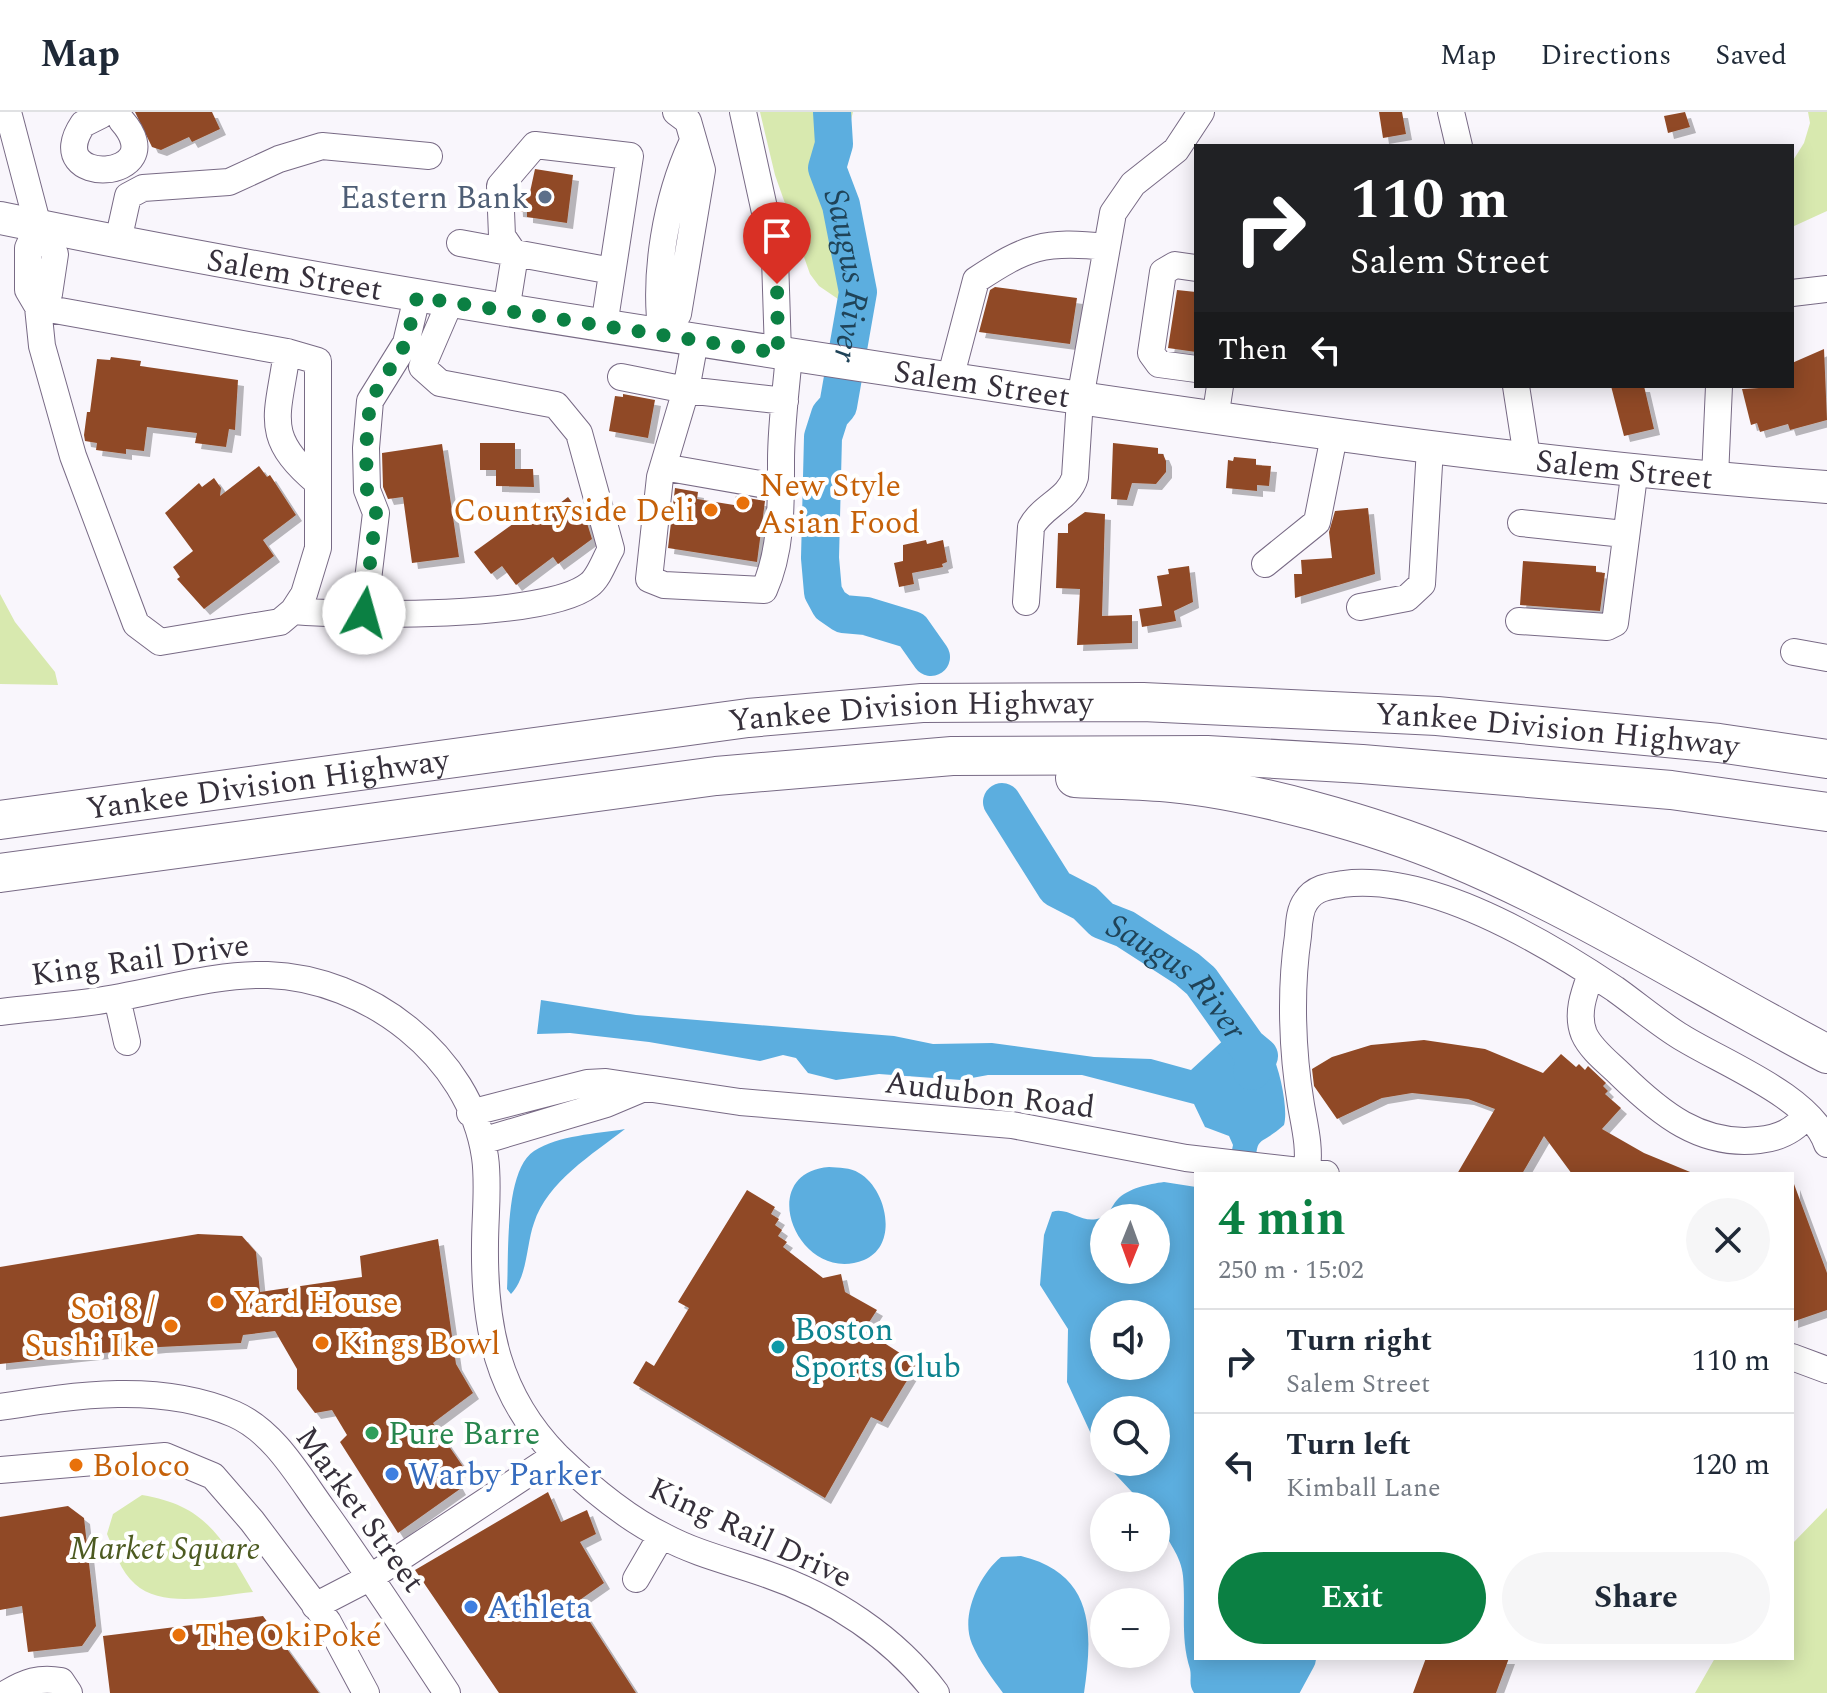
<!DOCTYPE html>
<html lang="en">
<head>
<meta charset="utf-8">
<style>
	:root { --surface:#fff; --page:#f6f6f7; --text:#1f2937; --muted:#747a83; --line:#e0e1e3; --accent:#0b8043 }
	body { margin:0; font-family:Spectral,serif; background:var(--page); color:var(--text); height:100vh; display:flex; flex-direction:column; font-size:30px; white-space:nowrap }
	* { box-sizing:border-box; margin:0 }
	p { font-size:26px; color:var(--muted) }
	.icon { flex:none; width:44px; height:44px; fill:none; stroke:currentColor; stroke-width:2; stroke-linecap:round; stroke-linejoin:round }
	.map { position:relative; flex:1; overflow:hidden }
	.drawer { position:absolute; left:1194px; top:1060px; width:600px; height:488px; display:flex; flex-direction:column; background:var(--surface); border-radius:0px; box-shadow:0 4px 20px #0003 }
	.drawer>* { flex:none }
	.banner { position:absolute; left:1194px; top:32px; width:600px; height:244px; border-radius:0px; box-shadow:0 4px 20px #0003; background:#202124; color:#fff; overflow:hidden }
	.needle { width:52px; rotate:181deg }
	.fabs { position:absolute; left:1090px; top:1092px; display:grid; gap:16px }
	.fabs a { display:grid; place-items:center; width:80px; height:80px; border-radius:50%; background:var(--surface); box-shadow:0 4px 20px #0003; font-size:40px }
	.pin { position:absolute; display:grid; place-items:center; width:68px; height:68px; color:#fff; margin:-82px -34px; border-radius:50% 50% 50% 0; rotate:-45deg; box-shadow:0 0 8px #0007 }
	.pin .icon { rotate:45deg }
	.me { position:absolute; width:88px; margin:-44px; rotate:7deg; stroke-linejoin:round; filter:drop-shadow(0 0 6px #0008) }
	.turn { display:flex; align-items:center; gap:28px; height:168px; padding:0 24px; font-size:36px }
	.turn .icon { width:104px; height:104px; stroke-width:2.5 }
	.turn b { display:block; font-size:56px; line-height:68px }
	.then { display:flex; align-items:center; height:76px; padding:0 24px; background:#0003; gap:16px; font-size:30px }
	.round { display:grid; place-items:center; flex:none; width:84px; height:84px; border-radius:42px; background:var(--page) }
	.headline { display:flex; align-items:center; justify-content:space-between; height:136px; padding:0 24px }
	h1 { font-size:48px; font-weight:700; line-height:60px; color:var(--accent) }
	.cta { display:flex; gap:16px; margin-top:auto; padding:16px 24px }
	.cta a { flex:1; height:92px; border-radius:48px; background:var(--accent); color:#fff; font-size:32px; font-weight:700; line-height:92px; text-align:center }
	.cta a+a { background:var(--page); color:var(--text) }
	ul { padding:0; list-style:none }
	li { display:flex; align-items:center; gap:24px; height:104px; padding:0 24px; border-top:2px solid var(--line) }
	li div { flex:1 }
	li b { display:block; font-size:30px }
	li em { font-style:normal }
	header { display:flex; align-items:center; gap:48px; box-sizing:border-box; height:112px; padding:0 40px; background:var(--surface); border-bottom:2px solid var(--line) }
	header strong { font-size:38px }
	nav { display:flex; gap:44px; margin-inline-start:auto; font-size:28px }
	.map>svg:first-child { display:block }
</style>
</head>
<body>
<header>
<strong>Map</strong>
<nav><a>Map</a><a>Directions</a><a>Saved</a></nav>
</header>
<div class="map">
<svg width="1827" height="1581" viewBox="0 0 1827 1581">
	<defs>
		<filter id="shadow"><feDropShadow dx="6" dy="6" stdDeviation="0" flood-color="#0004"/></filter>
	</defs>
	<rect width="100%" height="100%" fill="#f9f6fc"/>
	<path fill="#d8e9af" d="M 760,0 L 853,0 L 844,35 L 847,97 L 867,172 L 874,185 L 872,199 L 837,199 L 838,187 L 819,174 L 810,162 L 775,63 Z
		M 1808,0 L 1827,0 L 1827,99 L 1792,115 L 1792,50 L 1804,31 L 1810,11 Z
		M 0,482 L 15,510 L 55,560 L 58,573 L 0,572 Z
		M 142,1383 C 208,1394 222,1427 253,1480 C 219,1483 163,1498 135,1472 C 121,1460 114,1438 107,1422 L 113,1402 Z
		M 1827,1396 L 1827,1581 L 1695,1581 L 1715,1546 L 1792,1546 L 1792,1432 Z"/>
	<path fill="#5caedf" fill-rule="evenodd" d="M 541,888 L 636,903 L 894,924 L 933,932 L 992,931 L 1094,945 L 1151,947 L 1191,958 L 1228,924 L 1251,914 C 1273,921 1290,992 1284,1013 C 1257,1037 1257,1019 1255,1062 L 1227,1062 L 1233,1033 L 1229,1024 L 1205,1015 L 1194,992 L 1082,963 L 988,963 L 961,968 L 879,962 L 836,968 L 808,961 L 796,946 L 783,943 L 760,949 L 649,930 L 570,921 L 537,922 Z
		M 625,1017 C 593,1042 547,1070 534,1111 C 526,1133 528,1164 511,1182 L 507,1177 C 509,1143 504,1059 534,1039 C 559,1023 596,1022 625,1017 Z
		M 829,1055 C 839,1056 850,1055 859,1061 C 886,1076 900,1133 864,1148 C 798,1174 753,1061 829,1055 Z
		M 1164,1070 L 1196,1075 L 1196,1546 L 1284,1546 L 1271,1581 L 1194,1581 C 1188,1572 1192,1566 1190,1557 C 1180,1526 1186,1495 1183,1464 C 1181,1437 1156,1420 1156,1394 L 1145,1394 L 1104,1350 L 1156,1350 L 1156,1298 L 1104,1298 L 1104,1350 L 1067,1270 L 1068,1217 L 1040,1173 L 1044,1123 L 1052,1100 C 1068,1094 1082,1113 1100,1106 C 1110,1102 1111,1095 1117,1088 C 1128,1076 1149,1072 1164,1070 ZM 1156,1106 L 1156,1158 L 1104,1158 L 1104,1106 ZM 1156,1202 L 1156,1254 L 1104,1254 L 1104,1202 Z
		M 1021,1444 C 1095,1462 1093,1519 1084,1581 L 1003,1581 C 992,1566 979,1549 972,1532 C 960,1504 979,1463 1001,1445 Z"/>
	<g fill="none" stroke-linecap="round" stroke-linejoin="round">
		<g stroke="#5caedf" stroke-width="38">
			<path id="s1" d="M 832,0 L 834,32 L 827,56 L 841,93 L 858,180 L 838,294 L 830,303 L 823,325 L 820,446 L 823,480 L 830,493 L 843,502 L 866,504 L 912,518 L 931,545"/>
			<path id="s2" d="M 1002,690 L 1056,776 L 1085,791 L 1102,808 L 1125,817 L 1187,857 L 1201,869 L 1247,934 L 1259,944 L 1252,959"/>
			<path d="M 1278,1581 L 1297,1546"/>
		</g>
	</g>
	<path fill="#904a26" filter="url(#shadow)" d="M 135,0 L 212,0 L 220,17 L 192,30 L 189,25 L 161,38 L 152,35 Z
		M 1379,0 L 1402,0 L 1406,22 L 1383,26 Z
		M 1685,0 L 1690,15 L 1668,21 L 1664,4 Z
		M 535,57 L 573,63 L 567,111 L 527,105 L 527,100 L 517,99 L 516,80 L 530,80 Z
		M 995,175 L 1077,186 L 1070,232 L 979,220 L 990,178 Z
		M 1177,178 L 1196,180 L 1196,240 L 1168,236 Z
		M 1824,237 L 1827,308 L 1790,318 L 1788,312 L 1760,320 L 1757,311 L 1751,313 L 1742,277 L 1792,274 L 1792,251 Z
		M 111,245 L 141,249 L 140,254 L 238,268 L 235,318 L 229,317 L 226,335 L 195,331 L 197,321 L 147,315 L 144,339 L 126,337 L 126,342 L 96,338 L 97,331 L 85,329 L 84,323 L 87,300 L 90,300 L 97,247 L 110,248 Z
		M 1611,274 L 1644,274 L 1654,317 L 1624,324 Z
		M 623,282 L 655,288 L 648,326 L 609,319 L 615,284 L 623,285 Z
		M 480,331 L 515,331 L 515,357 L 533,357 L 534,375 L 496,374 L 496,358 L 480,358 Z
		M 1113,331 L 1158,336 L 1158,342 L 1163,342 L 1166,349 L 1166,360 L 1156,372 L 1132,371 L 1127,388 L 1111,387 Z
		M 442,332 L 459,445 L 412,451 L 403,385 L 388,387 L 383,375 L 382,341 Z
		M 1234,345 L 1256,347 L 1256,353 L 1271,354 L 1269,374 L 1257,373 L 1257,379 L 1226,376 L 1228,348 L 1233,349 Z
		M 259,354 L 267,365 L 270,363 L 296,403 L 263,428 L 274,444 L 204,497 L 177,467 L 180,465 L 173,455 L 193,439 L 165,401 L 199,371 L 202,375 L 214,366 L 221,376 L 220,384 Z
		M 675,376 L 698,380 L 697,387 L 734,393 L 736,384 L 765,389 L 757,450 L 668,436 Z
		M 568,385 L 587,411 L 592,427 L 558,452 L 553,445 L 516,473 L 502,454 L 491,462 L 474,440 L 524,404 L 531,413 Z
		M 1368,396 L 1375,462 L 1295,486 L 1294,462 L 1302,462 L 1301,448 L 1332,446 L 1329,420 L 1335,399 Z
		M 1085,400 L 1105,402 L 1102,504 L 1132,503 L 1132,531 L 1077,533 L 1080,477 L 1056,476 L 1058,421 L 1068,421 L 1068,412 Z
		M 926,428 L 927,432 L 943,428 L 947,450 L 942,452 L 943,455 L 912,461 L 914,472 L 899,475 L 894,451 L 903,449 L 903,433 Z
		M 1523,449 L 1596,454 L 1596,460 L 1605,461 L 1600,499 L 1520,493 Z
		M 1189,454 L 1193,490 L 1174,499 L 1176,509 L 1142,515 L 1139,497 L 1162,494 L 1157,464 L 1169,462 L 1168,457 Z
		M 1424,928 L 1485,937 L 1543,961 L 1561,942 L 1576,955 L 1579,952 L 1585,958 L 1588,954 L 1606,971 L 1603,974 L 1608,979 L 1605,982 L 1621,996 L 1602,1017 L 1644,1041 L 1695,1062 L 1572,1062 L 1544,1024 L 1522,1062 L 1457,1062 L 1495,997 L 1468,987 L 1412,981 L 1382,986 L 1337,1007 L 1314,974 L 1312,957 L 1332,945 L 1371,933 Z
		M 1794,1072 L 1827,1161 L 1827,1198 L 1792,1210 Z
		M 747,1078 L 775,1095 L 771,1102 L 779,1107 L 775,1113 L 782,1118 L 778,1124 L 787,1130 L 783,1135 L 823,1166 L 841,1162 L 845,1180 L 877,1198 L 864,1218 L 917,1252 L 882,1310 L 871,1305 L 825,1386 L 633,1271 L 646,1249 L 654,1254 L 689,1196 L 678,1190 Z
		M 198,1122 L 242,1124 L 256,1140 L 260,1180 L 362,1165 L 360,1144 L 438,1127 L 456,1252 L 473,1281 L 433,1311 L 464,1356 L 453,1364 L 460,1377 L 398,1421 L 340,1330 L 347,1323 L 332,1298 L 315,1301 L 297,1277 L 297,1257 L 275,1219 L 243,1223 L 241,1231 L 160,1235 L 0,1252 L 0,1155 Z
		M 548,1380 L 561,1410 L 587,1398 L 596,1422 L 580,1430 L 604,1471 L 577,1490 L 636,1581 L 499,1581 L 415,1458 Z
		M 68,1394 L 84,1406 L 96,1514 L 82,1534 L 28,1540 L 22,1494 L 0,1498 L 0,1405 Z
		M 263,1504 L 319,1581 L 110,1581 L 103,1524 Z
		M 1426,1546 L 1509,1546 L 1496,1581 L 1413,1581 Z"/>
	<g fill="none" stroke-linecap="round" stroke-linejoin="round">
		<g stroke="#786a85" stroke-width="28">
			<path id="minor" d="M 8,0 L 38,114 L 55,142 L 49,182 L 38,195
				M 743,0 L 775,146 L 778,241
				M 1451,0 L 1459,34
				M 101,3 L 83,12 C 39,77 175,69 122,9
				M 118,129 L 128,84 L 143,76 L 229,70 L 279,47 L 322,34 L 429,44
				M 460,131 L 612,159
				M 1196,156 L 1175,153 L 1163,160 L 1151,241 L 1159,252 L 1196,257
				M 1792,181 L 1827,177
				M 38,195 L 287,240 L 318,249 L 318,436 L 304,482 L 293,499 L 280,510 L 160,530 L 136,512 L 73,344 L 42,234 L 38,195 L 28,178 L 28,136 L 38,114
				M 506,199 L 515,143 L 502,124 L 500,74 L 535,33 L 630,44 L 604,214
				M 662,224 L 678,202 L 702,58 L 688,9 L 676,0
				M 662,224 C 653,163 666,87 692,31
				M 695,229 L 686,278 L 660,365 L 649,467 L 664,473 L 764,478 C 782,438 781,392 781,349 C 781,314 786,278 789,243
				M 287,240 C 278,305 262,324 318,371
				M 621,265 L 686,278 L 785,289
				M 950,267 L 976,168 C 1026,135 1044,128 1106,135
				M 1516,274 L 1527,345
				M 1215,307 L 1220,274
				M 663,355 L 783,376
				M 1715,365 L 1719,274
				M 1521,411 L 1624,422
				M 1265,452 L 1317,410 L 1334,324
				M 1026,490 L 1031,415 C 1042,394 1069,387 1075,365 L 1080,287 L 1113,101 L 1133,72 L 1176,38 L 1201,0
				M 1360,495 L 1407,486 L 1422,472 L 1430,336
				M 293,499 C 351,504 546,507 589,473 C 599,466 605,447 611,437 L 579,321 L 556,293 L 440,271 L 422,255 L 450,190
				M 364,501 L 376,401 L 367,378 L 366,336 L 370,289 L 406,231 L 417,185
				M 1519,509 L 1607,515 L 1615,511 L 1635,356
				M 1794,540 L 1827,546
				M 1591,862 C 1584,881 1576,902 1584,922 C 1591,938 1609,951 1621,963 C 1660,1001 1701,1035 1759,1028 C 1779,1026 1794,1019 1807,1003
				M 117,886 L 127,930
				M 0,900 C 40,895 81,893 121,885 C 170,876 218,862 268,863 C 367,866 470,943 485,1045 C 489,1073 485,1104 485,1133 C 484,1214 497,1283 557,1344 C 588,1374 626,1406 665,1425 C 697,1442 732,1450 766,1462 C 831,1484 895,1526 936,1581
				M 470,1001 L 587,971 L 606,970 L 740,990 L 1012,1013 L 1186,1046 L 1326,1062
				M 482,1029 L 606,992 L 644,976
				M 1307,1058 C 1310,1035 1305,1016 1301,993 C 1292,939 1290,878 1298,824 C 1299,813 1299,798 1306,789 C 1314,776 1329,774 1343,772 C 1429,761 1545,830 1615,877 C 1636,892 1656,909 1678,923 C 1720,950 1811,984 1827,1032
				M 1792,1245 L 1827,1258
				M 0,1295 C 76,1283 160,1270 234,1302 C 275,1320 299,1365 324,1399 C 367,1459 407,1520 447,1581
				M 0,1358 L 165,1344 L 213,1364 L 252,1409 L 328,1510 L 366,1581
				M 636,1467 L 661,1424
				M 315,1494 L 371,1465 L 556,1343
				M 7,1581 C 26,1570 39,1565 61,1569 L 69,1581"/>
		</g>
		<g stroke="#786a85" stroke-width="34">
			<g id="major">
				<path id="s3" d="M 0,106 C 300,168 603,214 906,260 C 1212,306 1518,353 1827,375"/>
			</g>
		</g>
		<g stroke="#786a85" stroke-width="40">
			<g id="highway">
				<path d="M 1075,666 C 1107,668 1140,668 1172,671 C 1255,679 1375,713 1452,745 C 1582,799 1703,877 1827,942"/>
				<path id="s4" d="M 0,708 L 748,606 L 922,591 L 1143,590 L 1437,604 L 1719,631 L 1827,647"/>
				<path d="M 0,761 L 716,664 L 952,644 L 1207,643 L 1362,652 L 1671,678 L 1827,700"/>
			</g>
		</g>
		<use href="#minor" stroke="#fff" stroke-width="26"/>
		<use href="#major" stroke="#fff" stroke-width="32"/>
		<use href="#highway" stroke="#fff" stroke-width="38"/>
	</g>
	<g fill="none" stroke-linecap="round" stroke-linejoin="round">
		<path stroke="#0b8043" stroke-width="14" stroke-dasharray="0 25.2" d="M 364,501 L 376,401 L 367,378 L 366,336 L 370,289 L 406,231 L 417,185 L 778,241 L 777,172"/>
	</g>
	<circle fill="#5c6f8a" stroke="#fff" stroke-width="3" cx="545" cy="85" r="8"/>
	<g fill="#e8710a" stroke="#fff" stroke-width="3">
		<circle cx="743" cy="391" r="8"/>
		<circle cx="711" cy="398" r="8"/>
		<circle cx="217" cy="1190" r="8"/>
		<circle cx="171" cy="1214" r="8"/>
		<circle cx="322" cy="1231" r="8"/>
		<circle cx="76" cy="1353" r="8"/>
		<circle cx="179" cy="1523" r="8"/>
	</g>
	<circle fill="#0f9aa8" stroke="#fff" stroke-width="3" cx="778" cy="1235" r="8"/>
	<circle fill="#2e9e5b" stroke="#fff" stroke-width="3" cx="372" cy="1321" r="8"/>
	<g fill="#3f7fe0" stroke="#fff" stroke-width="3">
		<circle cx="392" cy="1362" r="8"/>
		<circle cx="471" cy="1495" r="8"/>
	</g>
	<g text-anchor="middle" stroke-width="8" stroke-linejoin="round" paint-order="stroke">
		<g font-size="32" fill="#4e5e75" stroke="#fff" text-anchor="end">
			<text x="529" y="96">Eastern Bank</text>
		</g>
		<g font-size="32" fill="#36303b" stroke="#fff">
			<text dy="11" stroke="none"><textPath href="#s3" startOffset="300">Salem Street</textPath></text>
			<text dy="11" stroke="none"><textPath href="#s3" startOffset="996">Salem Street</textPath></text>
			<text dy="11" stroke="none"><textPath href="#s3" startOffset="1644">Salem Street</textPath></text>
			<text dy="11" stroke="none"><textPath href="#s4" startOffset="918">Yankee Division Highway</textPath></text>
			<text dy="11" stroke="none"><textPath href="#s4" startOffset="1566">Yankee Division Highway</textPath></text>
			<text dy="11" stroke="none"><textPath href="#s4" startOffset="270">Yankee Division Highway</textPath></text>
			<text transform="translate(140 847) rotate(-8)" y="11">King Rail Drive</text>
			<text transform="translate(990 982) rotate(7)" y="11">Audubon Road</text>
			<text transform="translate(361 1397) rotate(54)" y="11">Market Street</text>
			<text transform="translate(751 1420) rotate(25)" y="11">King Rail Drive</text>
		</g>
		<g font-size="32" fill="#c56008" stroke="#fff" text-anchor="start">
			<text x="759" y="384">New Style<tspan x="759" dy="37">Asian Food</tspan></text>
			<text x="695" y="409" text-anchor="end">Countryside Deli</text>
			<text x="233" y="1201">Yard House</text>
			<text x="155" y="1207" text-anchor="end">Soi 8 /<tspan x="155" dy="37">Sushi Ike</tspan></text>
			<text x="338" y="1242">Kings Bowl</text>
			<text x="92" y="1364">Boloco</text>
			<text x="195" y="1534">The OkiPoké</text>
		</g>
		<g font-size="32" fill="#0d838f" stroke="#fff" text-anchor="start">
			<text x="794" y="1228">Boston<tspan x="794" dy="37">Sports Club</tspan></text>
		</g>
		<g font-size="32" fill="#27864d" stroke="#fff" text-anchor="start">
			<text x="388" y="1332">Pure Barre</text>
		</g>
		<g font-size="32" fill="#366cbe" stroke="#fff" text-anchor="start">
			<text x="408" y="1373">Warby Parker</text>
			<text x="487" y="1506">Athleta</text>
		</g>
		<g font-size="32" font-style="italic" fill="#4c5a21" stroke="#fff">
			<text x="165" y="1447">Market Square</text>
		</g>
		<g font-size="34" font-style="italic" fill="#1f4358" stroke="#fff">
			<text dy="12" stroke="none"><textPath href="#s1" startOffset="168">Saugus River</textPath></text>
			<text dy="12" stroke="none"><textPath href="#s2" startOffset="254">Saugus River</textPath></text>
		</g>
	</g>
</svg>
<div class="fabs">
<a><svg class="needle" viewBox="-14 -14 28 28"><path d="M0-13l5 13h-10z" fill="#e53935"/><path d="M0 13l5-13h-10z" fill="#747a83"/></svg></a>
<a><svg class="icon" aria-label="sound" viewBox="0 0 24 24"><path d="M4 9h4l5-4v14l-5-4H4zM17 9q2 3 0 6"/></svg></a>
<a><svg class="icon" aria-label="search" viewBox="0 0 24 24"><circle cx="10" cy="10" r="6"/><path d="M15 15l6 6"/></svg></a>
<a>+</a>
<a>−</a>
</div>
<div class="pin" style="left:777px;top:172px;background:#d93025"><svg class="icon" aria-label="arrive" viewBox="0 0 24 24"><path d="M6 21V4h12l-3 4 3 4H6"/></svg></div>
<svg class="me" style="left:364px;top:501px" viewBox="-20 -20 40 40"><circle r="19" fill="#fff"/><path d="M0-13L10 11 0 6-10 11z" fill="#0b8043"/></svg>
<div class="banner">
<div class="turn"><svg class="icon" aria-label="right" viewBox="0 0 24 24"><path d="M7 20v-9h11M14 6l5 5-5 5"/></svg><div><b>110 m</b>Salem Street</div></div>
<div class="then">Then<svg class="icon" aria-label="left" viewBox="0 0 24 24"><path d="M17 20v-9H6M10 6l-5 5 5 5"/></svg></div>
</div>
<section class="drawer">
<div class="headline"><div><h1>4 min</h1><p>250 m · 15:02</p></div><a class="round"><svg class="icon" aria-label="close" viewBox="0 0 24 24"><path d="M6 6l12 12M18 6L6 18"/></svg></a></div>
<ul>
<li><svg class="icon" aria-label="right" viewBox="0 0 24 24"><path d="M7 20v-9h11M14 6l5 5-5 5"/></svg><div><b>Turn right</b><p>Salem Street</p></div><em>110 m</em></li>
<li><svg class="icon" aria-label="left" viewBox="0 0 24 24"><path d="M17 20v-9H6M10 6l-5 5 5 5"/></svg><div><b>Turn left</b><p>Kimball Lane</p></div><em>120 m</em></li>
</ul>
<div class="cta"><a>Exit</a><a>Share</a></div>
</section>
</div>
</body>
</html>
